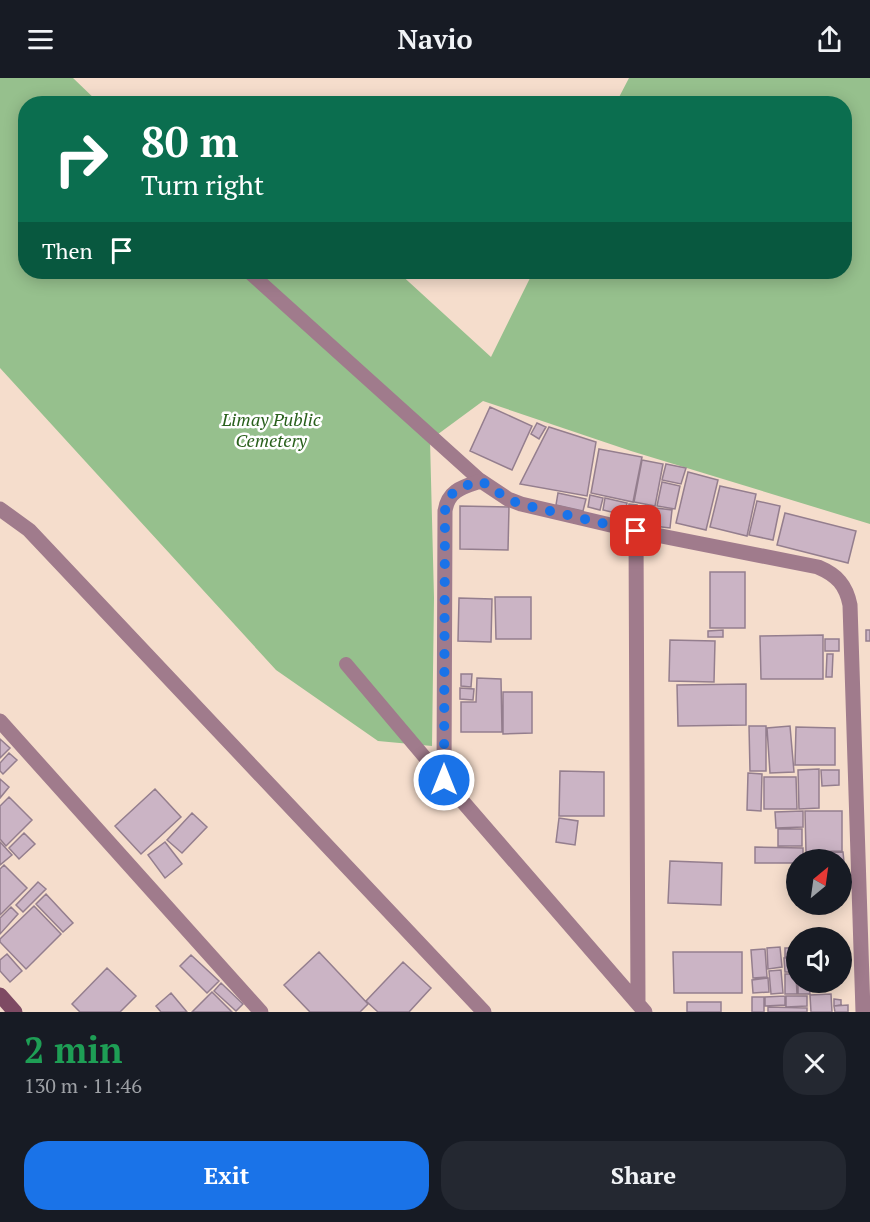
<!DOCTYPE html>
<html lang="en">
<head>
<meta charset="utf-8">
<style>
	:root { --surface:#171b24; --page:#242831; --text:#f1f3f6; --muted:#9ea1a6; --accent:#1a73e8 }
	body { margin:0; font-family:"PT Serif",serif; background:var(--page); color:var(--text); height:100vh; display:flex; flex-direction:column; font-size:22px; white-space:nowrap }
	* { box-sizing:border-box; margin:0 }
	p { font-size:20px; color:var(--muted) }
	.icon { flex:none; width:33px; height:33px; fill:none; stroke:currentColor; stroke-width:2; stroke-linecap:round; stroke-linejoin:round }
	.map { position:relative; height:934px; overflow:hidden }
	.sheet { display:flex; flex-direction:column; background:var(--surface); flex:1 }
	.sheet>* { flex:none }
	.hud { position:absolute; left:18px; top:18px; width:834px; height:183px; border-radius:24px; box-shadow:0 3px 15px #0003; background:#0b6e4f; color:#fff; overflow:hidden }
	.needle { width:39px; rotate:29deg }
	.fabs { position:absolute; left:786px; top:771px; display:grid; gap:12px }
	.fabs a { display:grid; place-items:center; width:66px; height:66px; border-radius:50%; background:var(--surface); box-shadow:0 3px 15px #0003; font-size:30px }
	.pin { position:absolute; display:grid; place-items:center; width:51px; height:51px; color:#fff; margin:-26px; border-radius:12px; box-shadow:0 3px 9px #0006 }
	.me { position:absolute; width:66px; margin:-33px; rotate:0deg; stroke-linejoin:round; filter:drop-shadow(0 0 4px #0008) }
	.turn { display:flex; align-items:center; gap:21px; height:126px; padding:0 24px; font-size:27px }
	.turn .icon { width:78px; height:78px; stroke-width:2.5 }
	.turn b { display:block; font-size:42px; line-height:51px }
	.then { display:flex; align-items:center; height:57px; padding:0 24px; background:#0003; gap:12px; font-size:22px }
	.round { display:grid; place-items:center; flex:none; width:63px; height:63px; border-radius:24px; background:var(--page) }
	.headline { display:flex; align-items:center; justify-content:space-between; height:102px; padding:0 24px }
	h1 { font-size:36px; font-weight:800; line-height:45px; color:#1e9e55 }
	.action { display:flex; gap:12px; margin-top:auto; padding:12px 24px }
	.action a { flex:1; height:69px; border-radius:24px; background:var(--accent); color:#fff; font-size:24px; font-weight:800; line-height:69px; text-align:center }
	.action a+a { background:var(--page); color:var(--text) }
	header { display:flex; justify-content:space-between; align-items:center; height:78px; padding:0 24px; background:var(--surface); font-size:27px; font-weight:800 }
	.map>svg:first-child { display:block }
</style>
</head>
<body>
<header><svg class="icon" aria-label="menu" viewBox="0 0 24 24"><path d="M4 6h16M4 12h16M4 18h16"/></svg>Navio<svg class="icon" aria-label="share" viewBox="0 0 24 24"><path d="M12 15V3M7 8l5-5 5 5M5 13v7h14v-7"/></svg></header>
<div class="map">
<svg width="870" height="934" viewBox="0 0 870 934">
	<rect width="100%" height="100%" fill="#f5ddcc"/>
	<path fill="#96c08d" d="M 0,0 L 73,0 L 99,25 L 26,26 L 26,194 L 398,194 L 491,279 L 533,194 L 844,194 L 844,26 L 616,25 L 629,0 L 870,0 L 870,446 L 631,373 L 483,323 L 430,362 L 434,520 L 432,668 L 378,663 L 276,592 L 0,290 Z"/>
	<path fill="#cbb4c5" stroke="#947e8e" stroke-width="1.5" d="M 490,329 L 532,348 L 512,392 L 470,373 Z
		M 537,345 L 546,349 L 539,361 L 531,356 Z
		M 549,349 L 596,364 L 587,418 L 520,406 Z
		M 599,371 L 642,379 L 633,424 L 591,415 Z
		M 642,382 L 663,386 L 655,428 L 634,424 Z
		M 666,386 L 686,390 L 681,406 L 662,402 Z
		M 688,394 L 718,402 L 706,452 L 676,445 Z
		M 662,404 L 680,408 L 675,431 L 657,428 Z
		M 720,408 L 756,416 L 747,458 L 710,449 Z
		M 558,415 L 586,421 L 583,433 L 556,427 Z
		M 590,417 L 603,420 L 600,432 L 588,429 Z
		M 605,420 L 627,425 L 624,437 L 603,432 Z
		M 757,423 L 780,428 L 773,462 L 749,457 Z
		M 629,426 L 637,427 L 634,442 L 627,441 Z
		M 460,428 L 509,429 L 508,472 L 460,471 Z
		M 638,428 L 653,430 L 652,448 L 636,446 Z
		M 656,430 L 672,432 L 670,450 L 654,448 Z
		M 785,435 L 856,453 L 848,485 L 777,467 Z
		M 710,494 L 745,494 L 745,550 L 710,550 Z
		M 495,519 L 531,519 L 531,561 L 496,561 Z
		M 459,520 L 492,521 L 491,564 L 458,563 Z
		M 723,552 L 723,559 L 708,559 L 708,553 Z
		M 866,552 L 870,552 L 870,563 L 866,563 Z
		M 823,557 L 823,601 L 761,601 L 760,558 Z
		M 825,561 L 839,561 L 839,573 L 825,573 Z
		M 670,562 L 715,563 L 714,604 L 669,603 Z
		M 827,576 L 833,576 L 832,599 L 826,599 Z
		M 461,596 L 472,596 L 471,609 L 461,608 Z
		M 477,600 L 501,601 L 502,654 L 461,654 L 461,624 L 476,624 Z
		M 746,606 L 746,647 L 678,648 L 677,607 Z
		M 460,610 L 474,611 L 473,622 L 460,621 Z
		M 503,614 L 532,614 L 532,655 L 503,656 Z
		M 749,648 L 766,648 L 766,693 L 750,693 Z
		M 790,648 L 794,694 L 770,695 L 767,650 Z
		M 796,649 L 835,650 L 835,687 L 795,687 Z
		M 0,661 L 10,670 L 0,680 Z
		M 9,675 L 17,682 L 3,696 L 0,693 L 0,685 Z
		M 819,691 L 819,730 L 799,731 L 798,692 Z
		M 821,692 L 839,692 L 839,707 L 822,708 Z
		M 560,693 L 604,694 L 604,738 L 559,738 Z
		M 748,695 L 762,696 L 761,733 L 747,732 Z
		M 764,699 L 796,699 L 797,731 L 764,731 Z
		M 0,701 L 9,709 L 0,720 Z
		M 155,711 L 181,739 L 141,776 L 115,748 Z
		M 9,719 L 32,742 L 6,768 L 0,761 L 0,728 Z
		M 803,733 L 803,749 L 776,750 L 775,734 Z
		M 805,733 L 842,733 L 842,773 L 806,774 Z
		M 192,735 L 207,749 L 182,775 L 167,762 Z
		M 559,740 L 578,743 L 575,767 L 556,764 Z
		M 778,751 L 802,751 L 802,768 L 778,768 Z
		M 24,755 L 35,766 L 19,781 L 9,770 Z
		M 0,764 L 12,777 L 0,787 Z
		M 165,764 L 182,786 L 165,800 L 148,777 Z
		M 755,769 L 803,770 L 803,782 L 796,782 L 796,785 L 755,785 Z
		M 843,774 L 844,784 L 842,784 L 842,782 L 806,782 L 806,775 Z
		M 670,783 L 722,785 L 721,827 L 668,825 Z
		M 842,785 L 844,785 L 844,800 L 842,800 Z
		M 4,787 L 27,810 L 0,837 L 0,791 Z
		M 38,804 L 46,811 L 23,834 L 16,827 Z
		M 46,816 L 73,845 L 63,854 L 36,826 Z
		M 34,828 L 61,856 L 26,891 L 0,864 L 0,861 Z
		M 11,829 L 18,836 L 0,856 L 0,840 Z
		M 780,869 L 782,889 L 768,891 L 767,870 Z
		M 785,870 L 796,870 L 796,879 L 785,879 Z
		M 765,871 L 767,899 L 753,900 L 751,872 Z
		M 842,871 L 845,871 L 847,892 L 842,893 Z
		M 319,874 L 368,926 L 360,934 L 310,934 L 284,907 Z
		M 673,874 L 742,874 L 742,915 L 674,915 Z
		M 7,876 L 22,893 L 10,904 L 0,893 L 0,882 Z
		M 191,877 L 219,903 L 207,915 L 180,888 Z
		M 784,880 L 796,880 L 796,894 L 785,894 Z
		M 403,884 L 431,910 L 409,934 L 378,934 L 366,923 Z
		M 107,890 L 136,918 L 120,934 L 80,934 L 72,926 Z
		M 781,892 L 783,915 L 771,916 L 769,893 Z
		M 785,896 L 796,896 L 797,916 L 785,916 Z
		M 768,900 L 769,914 L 753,915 L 752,902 Z
		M 798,904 L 809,904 L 810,916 L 798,916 Z
		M 221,905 L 243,926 L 236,933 L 214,913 Z
		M 212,914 L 232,934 L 192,934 Z
		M 171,915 L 187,934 L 161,934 L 156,928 Z
		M 831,916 L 832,934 L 811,934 L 810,917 Z
		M 785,918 L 785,927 L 765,928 L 765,919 Z
		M 786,918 L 807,918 L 807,928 L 786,929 Z
		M 752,919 L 764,919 L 764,934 L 752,934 Z
		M 834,921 L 841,922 L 841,927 L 834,928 Z
		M 687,924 L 721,924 L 721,934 L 687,934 Z
		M 848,927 L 848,934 L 835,934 L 834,928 Z
		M 768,929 L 807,930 L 807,934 L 768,934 Z"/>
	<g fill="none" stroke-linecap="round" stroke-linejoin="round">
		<path stroke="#a07b8c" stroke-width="14" d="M 249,194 L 481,403
			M 346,586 L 444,702"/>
		<path stroke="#a07b8c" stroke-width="15" d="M 0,431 L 29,452 L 484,934
			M 636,453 L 638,926
			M 0,643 L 261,934
			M 645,934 L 444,702 L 445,433 C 448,412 463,409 481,403 L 508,421 L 521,426 L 636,453 L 818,489 C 837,497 846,507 850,527 L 863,934"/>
		<path stroke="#7e4a63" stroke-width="15" d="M 0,917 L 15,934"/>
	</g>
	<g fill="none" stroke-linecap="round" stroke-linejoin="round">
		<path stroke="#1a73e8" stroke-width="10" stroke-dasharray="0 18" d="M 444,702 L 445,433 C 447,412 463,408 481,403 L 508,421 L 520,426 L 636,453"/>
	</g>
	<g text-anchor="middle" stroke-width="5" stroke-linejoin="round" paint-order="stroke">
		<g font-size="18" font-style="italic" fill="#29601c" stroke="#fff">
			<text x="271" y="348">Limay Public<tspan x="271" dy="21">Cemetery</tspan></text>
		</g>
	</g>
</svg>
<div class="fabs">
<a><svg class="needle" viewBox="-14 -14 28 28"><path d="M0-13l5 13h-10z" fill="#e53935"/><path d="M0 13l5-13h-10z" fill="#9ea1a6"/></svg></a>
<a><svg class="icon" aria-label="sound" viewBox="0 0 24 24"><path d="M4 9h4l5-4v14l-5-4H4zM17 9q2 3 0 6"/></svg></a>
</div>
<div class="pin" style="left:636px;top:453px;background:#d93025"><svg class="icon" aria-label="arrive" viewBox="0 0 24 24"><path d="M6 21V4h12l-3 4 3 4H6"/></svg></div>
<svg class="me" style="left:444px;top:702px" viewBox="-20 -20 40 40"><circle r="17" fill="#1a73e8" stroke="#fff" stroke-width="3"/><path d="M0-11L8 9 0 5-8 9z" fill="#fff"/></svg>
<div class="hud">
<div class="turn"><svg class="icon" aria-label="right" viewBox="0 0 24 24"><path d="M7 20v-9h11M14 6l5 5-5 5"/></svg><div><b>80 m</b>Turn right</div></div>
<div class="then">Then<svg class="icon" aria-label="arrive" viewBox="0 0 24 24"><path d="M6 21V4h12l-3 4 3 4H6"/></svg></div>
</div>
</div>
<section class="sheet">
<div class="headline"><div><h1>2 min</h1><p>130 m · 11:46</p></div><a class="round"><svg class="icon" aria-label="close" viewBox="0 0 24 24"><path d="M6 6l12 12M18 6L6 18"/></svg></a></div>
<div class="action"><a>Exit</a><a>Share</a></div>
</section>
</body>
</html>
